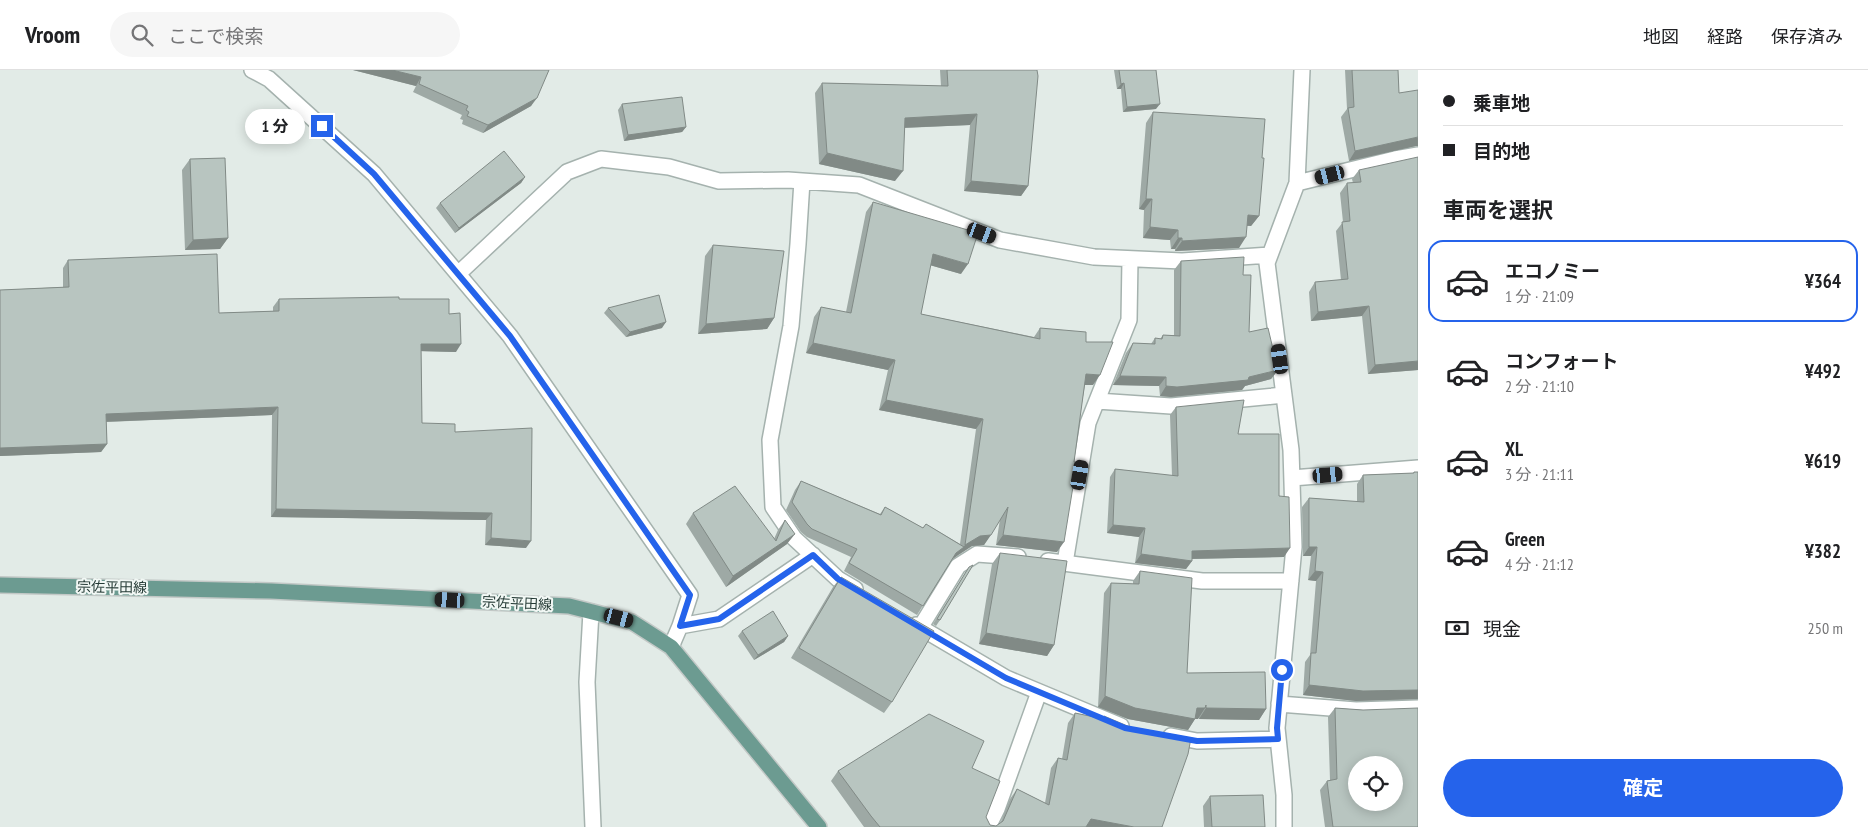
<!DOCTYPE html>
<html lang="ja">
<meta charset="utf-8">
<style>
:root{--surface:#fff;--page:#f6f6f6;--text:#202124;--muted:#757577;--line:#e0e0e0;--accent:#2563eb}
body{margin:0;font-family:"PT Sans Narrow","Noto Sans JP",sans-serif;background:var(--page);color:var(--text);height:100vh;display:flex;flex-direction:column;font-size:19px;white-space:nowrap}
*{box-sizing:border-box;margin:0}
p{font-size:16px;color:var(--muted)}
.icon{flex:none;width:28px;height:28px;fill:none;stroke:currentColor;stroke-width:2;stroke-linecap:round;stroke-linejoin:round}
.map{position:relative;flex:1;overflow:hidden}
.side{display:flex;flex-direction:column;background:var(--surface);width:450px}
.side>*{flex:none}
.hud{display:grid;align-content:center;height:110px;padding:0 25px;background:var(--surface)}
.controls{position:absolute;left:1348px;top:686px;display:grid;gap:10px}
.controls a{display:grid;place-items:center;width:55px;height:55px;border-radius:50%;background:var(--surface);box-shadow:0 2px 12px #0003;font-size:25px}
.end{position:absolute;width:22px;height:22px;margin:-11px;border:6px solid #2563eb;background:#fff;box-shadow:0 0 0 2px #fff}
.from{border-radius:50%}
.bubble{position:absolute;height:35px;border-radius:18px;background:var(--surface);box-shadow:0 2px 12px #0003;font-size:16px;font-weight:700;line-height:35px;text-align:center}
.car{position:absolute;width:15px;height:30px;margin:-15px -8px;border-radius:6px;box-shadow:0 0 4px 1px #0007;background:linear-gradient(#222 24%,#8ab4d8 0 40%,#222 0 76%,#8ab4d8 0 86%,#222 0)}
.hud b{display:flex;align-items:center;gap:18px;height:48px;font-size:19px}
.hud b+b{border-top:1px solid var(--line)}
.hud i{width:12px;height:12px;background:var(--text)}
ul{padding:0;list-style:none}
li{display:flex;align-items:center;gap:15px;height:82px;margin:0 10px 8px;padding:0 15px;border:2px solid transparent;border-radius:15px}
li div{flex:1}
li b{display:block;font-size:19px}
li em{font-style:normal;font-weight:700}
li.selected{border-color:var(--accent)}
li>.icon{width:45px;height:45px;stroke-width:1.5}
h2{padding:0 25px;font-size:22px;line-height:60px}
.pay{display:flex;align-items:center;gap:12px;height:55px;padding:0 25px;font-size:19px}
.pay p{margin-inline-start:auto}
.action{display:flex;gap:10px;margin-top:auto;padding:10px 25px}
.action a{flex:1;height:58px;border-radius:30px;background:var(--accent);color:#fff;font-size:20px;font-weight:700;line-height:58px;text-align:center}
header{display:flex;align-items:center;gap:30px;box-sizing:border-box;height:70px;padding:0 25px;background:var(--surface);border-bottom:1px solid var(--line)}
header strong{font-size:24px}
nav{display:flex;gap:28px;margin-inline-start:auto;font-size:18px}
.search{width:350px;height:45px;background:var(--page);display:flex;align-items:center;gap:12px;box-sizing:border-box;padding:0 18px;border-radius:28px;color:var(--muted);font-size:19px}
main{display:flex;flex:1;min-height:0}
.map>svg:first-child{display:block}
</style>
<header>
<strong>Vroom</strong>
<div class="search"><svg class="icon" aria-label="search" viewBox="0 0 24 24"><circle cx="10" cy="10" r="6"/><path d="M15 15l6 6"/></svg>ここで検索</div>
<nav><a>地図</a><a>経路</a><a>保存済み</a></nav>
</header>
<main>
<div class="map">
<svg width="1418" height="757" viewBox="0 0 1418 757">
<rect width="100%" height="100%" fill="#e2ebe7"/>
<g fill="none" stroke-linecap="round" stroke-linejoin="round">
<defs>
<path id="minor" d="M252,0L269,9L374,104L510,266L690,525L680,556L671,577
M802,111L798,174L791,256L770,370L773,437L794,468L838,509L855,519
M1297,113L1395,89L1418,85
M458,204L567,102L601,89L669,97L719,111L788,110L859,115L1000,170L1094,187L1182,191L1270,185
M1097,331L1171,336L1284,325
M1292,408L1418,398
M1048,491L1202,511H1291
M1065,493L1088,353L1129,250L1130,189
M591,542L587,612L593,757
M916,555L1006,608L1121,656
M680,556L719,549L813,485
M920,558L958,496L977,484L1018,487
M1279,634L1356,640L1418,638
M1171,666L1197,671L1278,669
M988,757L997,739L1039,622
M1284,757V725L1277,658L1294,477L1291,380L1267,193L1297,113L1302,0"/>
<path id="major" d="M0,515L271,521L569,536L632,552L671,577L819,757"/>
</defs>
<use href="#minor" stroke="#a5b2ae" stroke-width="18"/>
<use href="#major" stroke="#c2c8c6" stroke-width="18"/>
<use href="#minor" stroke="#fff" stroke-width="15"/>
<use href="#major" stroke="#6c9b91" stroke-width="15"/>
</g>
<path fill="#9ea9a5" d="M353,0H549L531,36L483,63L462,54L463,50L460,49L462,45L413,22L416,16Z
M940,0H1037L1028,116L1021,126L964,121L970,55L904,58L895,111L819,94L815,23L822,13L941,16Z
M1114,0H1156V39L1123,42L1121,19H1117Z
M1345,0H1398L1399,23L1416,76L1349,91L1341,47L1347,39Z
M622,34L686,57L682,62L624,71L618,40Z
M1153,42L1262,88L1259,146L1251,156H1247L1239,178L1175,181V179H1171L1170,170L1143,168L1144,140L1139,139L1146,53Z
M190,89L228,168L220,179L185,180L182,100Z
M1359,100L1418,300L1368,304L1362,246L1311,251L1309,222L1315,212L1341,210L1336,161L1343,152L1340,123L1347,113H1353L1352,109Z
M525,107L521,113L455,163L436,138L440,133Z
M873,132L961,204L930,195L921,244L1034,267L1040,258L1086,272L1093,315H1085L1057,482L996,475L1000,449L984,475L972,476L951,490L917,545L844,501L851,487L807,467L801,462L786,440L795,420L801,411L880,444L885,437L923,458L926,454L960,474L976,359L879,340L888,300L806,283L814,247L821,237L846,242L866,142Z
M713,175L774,248L767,259L698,264L705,186Z
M68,190L219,243L273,241V237L279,229H399L449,244L456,282L421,281L422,353L455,362L526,478L485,475L486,450L271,447L272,345L106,352L107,374L101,382L0,386V220L63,217V198Z
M1181,191L1243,205L1249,262L1278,300L1271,309L1245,316L1242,320L1171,327L1160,326L1159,316L1113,315L1126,283L1133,273L1151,274L1155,268L1160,269L1163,265H1174V200Z
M608,238L662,258L626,267L604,243Z
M1176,337L1238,364L1279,426L1284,487L1192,489V491L1186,499L1135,493L1139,467L1107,463L1110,407L1115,399L1172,406L1170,345Z
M1414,402H1418V629L1356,631L1303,625L1305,592L1310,585L1316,511L1308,510L1311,486H1303L1302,437L1309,428L1357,432V414L1363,405L1413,403Z
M693,443L774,469L778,460L785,450L787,474L726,517L686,454Z
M1000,483L1054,575L1047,586L979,574L992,494Z
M969,497L940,550L936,556L933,554Z
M1140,501L1187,603L1266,639L1259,650L1199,649V647L1198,649H1195L1188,660L1128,649L1098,637L1104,523L1111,513L1133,514V511Z
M841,507L892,632L884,643L791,588L833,517Z
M742,561L788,566L784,572L754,590L738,566Z
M1335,638L1363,640L1418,757H1325L1320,720L1327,711L1330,710L1328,647Z
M1075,643L1103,649L1104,646L1162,757H864L831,711L838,701L972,698L986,747L990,755L996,756L1000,754L1010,729L1017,719L1045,733L1051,698L1058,688L1062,689L1068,653Z
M1210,726L1265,757H1204L1203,736Z"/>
<path fill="#818a86" d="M353,0H392L421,7L416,16Z
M1124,13L1121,19H1117L1121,14Z
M537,28L531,36L483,63L488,55Z
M1160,34L1156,39L1123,42L1127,37Z
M977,44L970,55L898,58L905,48Z
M686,57L682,62L624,71L628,65Z
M1418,67V76H1416L1349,91L1355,81Z
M827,83L903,101L895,111L819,94Z
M525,107L521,113L455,163L459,158Z
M971,111L1028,116L1021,126L964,121Z
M1146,129H1152L1144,140L1139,139Z
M1248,145L1259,146L1251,156L1241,155Z
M1150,157L1178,160L1170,170L1143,168Z
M1246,167L1239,178L1175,181L1182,171Z
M228,168L220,179L185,180L193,170Z
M1178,168H1182L1175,179H1171Z
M933,184L968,194L961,204L926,194Z
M1369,236L1362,246L1311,251L1318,242Z
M774,248L767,259L698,264L706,254Z
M666,252L662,258L626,267L630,262Z
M813,273L895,290L888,300L806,283Z
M421,274H461L456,282L415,281Z
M1418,291V300L1368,304L1375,295Z
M1278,300L1271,309L1245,316L1242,320L1171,327L1160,326L1166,316L1249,307Z
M1086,304L1100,305L1093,315H1079Z
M1120,306L1166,307L1159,316L1113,315Z
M886,330L983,349L976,359L879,340Z
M278,337L272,345L100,352L106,344Z
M107,374L101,382L0,386V378Z
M276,439L492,443L486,450L271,447Z
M1113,455L1145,458L1139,467L1107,463Z
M795,464L787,474L726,517L733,506Z
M991,465L984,475L972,476L958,485L965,475L980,466Z
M1003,465L1064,472L1057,482L996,475Z
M491,468L531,471L526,478L485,475Z
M964,477L958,485L950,491L956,483Z
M1309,477H1317L1311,486H1303Z
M1290,478L1284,487L1186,489L1192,481Z
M1141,484L1192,491L1186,499L1135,493Z
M1315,501L1323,502L1316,511L1308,510Z
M986,563L1054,575L1047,586L979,574Z
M788,566L784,572L754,590L758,585Z
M1309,615L1418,620V629L1356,631L1303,625Z
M1105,626L1197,638H1205L1198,649H1191H1195L1188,660L1128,649L1098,637Z
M1206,638L1266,639L1259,650L1199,649Z
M1091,749L1134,757H1085Z"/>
<path fill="#b8c5c0" stroke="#818a86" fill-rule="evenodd" d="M392,0H549L537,28L488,55L467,46L469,42L466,40L468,36L419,14L421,7Z
M947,0H1037L1038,6L1028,116L971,111L977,44L905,48L903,101L827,83L822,13L948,16Z
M1119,0H1156L1160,34L1127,37L1124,13L1121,14Z
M1352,0H1398L1399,23L1418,20V67L1355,81L1348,38L1354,37Z
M682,27L686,57L628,65L622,34Z
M1153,42L1265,49L1262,88H1264L1259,146L1248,145L1246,167L1182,171V168H1178V160L1150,157L1152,129H1146Z
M504,81L525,107L459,158L440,133Z
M1418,87V291L1375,295L1369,236L1318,242L1315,212L1348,209L1342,152L1350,151L1347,113L1361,112L1359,100Z
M225,88L228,168L193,170L190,89Z
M873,132L978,163L968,194L933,184L921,244L1040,269V258L1086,262V272H1113L1100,305L1086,304L1074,392H1077L1064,472L1003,465L1008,437L991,465L980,466L965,475L983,349L886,330L895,290L813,273L821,237L851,243Z
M713,175L784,181L774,248L706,254Z
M217,184L219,243L279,241V229L399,227V229H449V244L460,243L461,274H421L422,353L455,354V362L532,358L531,471L491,468L492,443L276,439L278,337L106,344L107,374L0,378V220L69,217L68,190Z
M1244,187L1243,205H1251L1249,262L1268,258L1278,300L1249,307L1248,310L1177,317L1166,316V307L1120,306L1133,273L1155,274V268L1162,269L1163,265L1180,266L1181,191Z
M659,225L666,252L630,262L608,238Z
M1244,330L1238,364H1279V426L1289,427L1290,478L1192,481V491L1141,484L1145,458L1113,455L1115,399L1178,406L1176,337Z
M1414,402H1418V620L1363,621L1309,615L1311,583H1316L1323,502L1315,501L1317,477H1309V428L1364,432L1363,405L1414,403Z
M801,411L881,445L885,437L923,458L926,454L964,477L956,483L923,536L849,493L857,479L812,459L807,454L792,432Z
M735,416L776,471L785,450L795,464L733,506L693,443Z
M1000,483L1067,491L1054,575L986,563Z
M973,495L940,550L937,549L969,497Z
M1140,501L1192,508L1187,603L1265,602L1266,639L1206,638V635L1205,638H1197L1195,649L1135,638L1105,626L1111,513L1139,514Z
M841,507L934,561L892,632L799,578Z
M773,541L788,566L758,585L742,561Z
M1335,638L1363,640L1418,638V757H1333L1327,711L1337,709ZM1356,695H1394V732H1356Z
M1075,643L1104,649V646L1130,657L1191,668L1188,684L1162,757H1134L1091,749L1086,757H880L871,746L838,701L929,644L984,671L972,698L1000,711L986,747L990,755L996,756L1003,751L1017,719L1049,735L1058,688L1067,690Z
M1263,725L1265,757H1212L1210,726Z"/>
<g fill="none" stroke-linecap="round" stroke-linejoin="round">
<path stroke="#2563eb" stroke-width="6" d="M322,56L374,104L510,266L690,525L680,556L719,549L813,485L838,509L1006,608L1125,658L1197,671L1278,669L1277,658L1282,600"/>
</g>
<g text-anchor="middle" stroke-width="4" stroke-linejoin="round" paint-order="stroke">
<g font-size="14" fill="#243a35" stroke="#f2f8f5">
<text transform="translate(112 517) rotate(1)" y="5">宗佐平田線</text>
<text transform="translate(517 533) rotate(3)" y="5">宗佐平田線</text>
</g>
</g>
</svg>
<div class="controls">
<a><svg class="icon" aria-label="locate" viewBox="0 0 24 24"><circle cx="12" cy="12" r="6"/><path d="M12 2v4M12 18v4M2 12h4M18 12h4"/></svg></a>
</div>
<i class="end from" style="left:1282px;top:600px"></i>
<i class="end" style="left:322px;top:56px"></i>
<div class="bubble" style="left:245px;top:39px;width:60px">1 分</div>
<i class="car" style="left:1330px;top:105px;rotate:256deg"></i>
<i class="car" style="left:982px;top:163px;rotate:111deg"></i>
<i class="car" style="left:1280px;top:289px;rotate:352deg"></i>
<i class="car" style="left:1080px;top:405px;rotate:10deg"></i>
<i class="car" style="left:1328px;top:405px;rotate:85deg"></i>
<i class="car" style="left:450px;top:530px;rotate:273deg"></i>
<i class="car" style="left:619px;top:548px;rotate:105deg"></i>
</div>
<section class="side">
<div class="hud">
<b><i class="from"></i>乗車地</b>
<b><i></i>目的地</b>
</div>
<h2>車両を選択</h2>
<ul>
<li class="selected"><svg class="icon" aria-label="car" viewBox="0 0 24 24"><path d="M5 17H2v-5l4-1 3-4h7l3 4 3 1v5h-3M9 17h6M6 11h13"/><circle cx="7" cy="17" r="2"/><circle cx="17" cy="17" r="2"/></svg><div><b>エコノミー</b><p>1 分 · 21:09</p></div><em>¥364</em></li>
<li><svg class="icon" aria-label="car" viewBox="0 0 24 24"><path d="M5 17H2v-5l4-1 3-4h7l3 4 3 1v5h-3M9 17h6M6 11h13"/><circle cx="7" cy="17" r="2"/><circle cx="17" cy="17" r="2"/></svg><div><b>コンフォート</b><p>2 分 · 21:10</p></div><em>¥492</em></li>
<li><svg class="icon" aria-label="car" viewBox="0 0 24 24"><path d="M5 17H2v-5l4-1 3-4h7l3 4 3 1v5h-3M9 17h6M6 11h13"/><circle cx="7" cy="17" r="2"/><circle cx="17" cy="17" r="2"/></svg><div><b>XL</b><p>3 分 · 21:11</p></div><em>¥619</em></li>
<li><svg class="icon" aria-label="car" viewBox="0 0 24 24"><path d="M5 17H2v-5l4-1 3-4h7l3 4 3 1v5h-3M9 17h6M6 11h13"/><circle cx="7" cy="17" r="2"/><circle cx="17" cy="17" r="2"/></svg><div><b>Green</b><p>4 分 · 21:12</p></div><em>¥382</em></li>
</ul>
<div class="pay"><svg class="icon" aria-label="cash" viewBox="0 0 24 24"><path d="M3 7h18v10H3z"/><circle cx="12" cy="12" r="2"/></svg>現金<p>250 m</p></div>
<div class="action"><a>確定</a></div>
</section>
</main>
